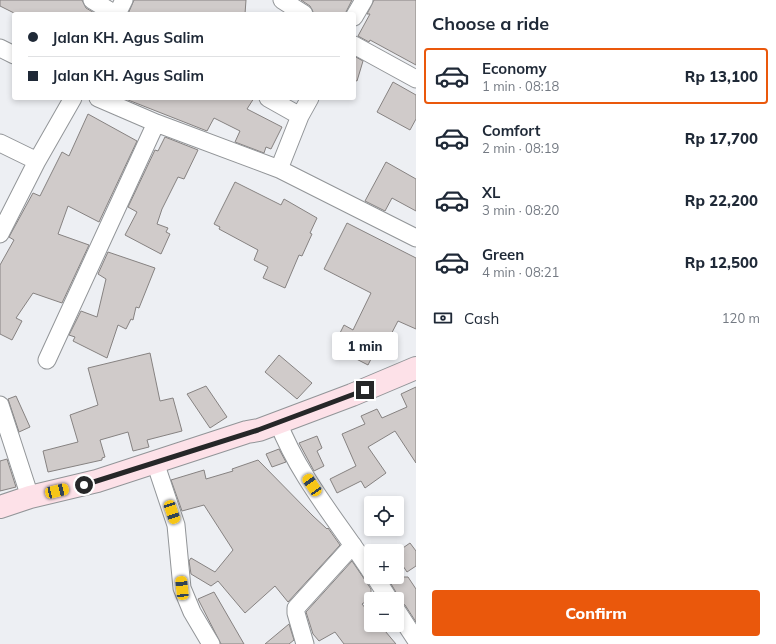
<!DOCTYPE html>
<meta charset="utf-8">
<style>
:root{--surface:#fff;--page:#f2f2f3;--text:#1f2937;--muted:#747a83;--line:#e0e1e3;--accent:#ea580c}
body{margin:0;font-family:Mulish,sans-serif;background:var(--page);color:var(--text);height:100vh;display:flex;flex-direction:column;font-size:15px;white-space:nowrap}
*{box-sizing:border-box;margin:0}
p{font-size:13px;color:var(--muted)}
.icon{flex:none;width:22px;height:22px;fill:none;stroke:currentColor;stroke-width:2;stroke-linecap:round;stroke-linejoin:round}
.map{position:relative;flex:1;overflow:hidden}
.details{display:flex;flex-direction:column;background:var(--surface);width:360px}
.details>*{flex:none}
.hud{position:absolute;left:12px;top:12px;width:344px;height:88px;border-radius:4px;box-shadow:0 2px 6px #0003;display:grid;align-content:center;height:88px;padding:0 16px;background:var(--surface)}
.fabs{position:absolute;left:364px;top:496px;display:grid;gap:8px}
.fabs a{display:grid;place-items:center;width:40px;height:40px;border-radius:4px;background:var(--surface);box-shadow:0 2px 6px #0003;font-size:20px}
.end{position:absolute;width:18px;height:18px;margin:-9px;border:5px solid #262728;background:#fff;box-shadow:0 0 0 2px #fff}
.from{border-radius:50%}
.bubble{position:absolute;height:28px;border-radius:4px;background:var(--surface);box-shadow:0 2px 6px #0003;font-size:13px;font-weight:800;line-height:28px;text-align:center}
.car{position:absolute;width:12px;height:24px;margin:-12px -6px;border-radius:5px;box-shadow:0 0 3px 1px #0007;background:linear-gradient(#f5c518 24%,#345 0 40%,#f5c518 0 76%,#345 0 86%,#f5c518 0)}
.hud b{display:flex;align-items:center;gap:14px;height:38px;font-size:15px}
.hud b+b{border-top:1px solid var(--line)}
.hud i{width:10px;height:10px;background:var(--text)}
ul{padding:0;list-style:none}
li{display:flex;align-items:center;gap:12px;height:56px;margin:0 8px 6px;padding:0 8px;border:2px solid transparent;border-radius:4px}
li div{flex:1}
li b{display:block;font-size:15px}
li em{font-style:normal;font-weight:800}
li.current{border-color:var(--accent)}
li>.icon{width:36px;height:36px;stroke-width:1.5}
h2{padding:0 16px;font-size:18px;line-height:48px}
.pay{display:flex;align-items:center;gap:10px;height:44px;padding:0 16px;font-size:15px}
.pay p{margin-inline-start:auto}
.button{display:flex;gap:8px;margin-top:auto;padding:8px 16px}
.button a{flex:1;height:46px;border-radius:4px;background:var(--accent);color:#fff;font-size:16px;font-weight:800;line-height:46px;text-align:center}
main{display:flex;flex:1;min-height:0}
.map>svg:first-child{display:block}
</style>
<main>
<div class="map">
<svg width="416" height="644" viewBox="0 0 416 644">
<rect width="100%" height="100%" fill="#edeff3"/>
<path fill="#d0cbca" stroke="#868281" d="M0,0H82L86,8L96,14H16L0,6Z
M134,0H246L245,14H128Z
M301,0H352L345,14H314L310,6Z
M374,0H416V65L370,40L369,42L358,36L370,14H367Z
M354,56L363,61L357,81L354,80Z
M393,82L416,95V119L410,130L377,112Z
M123,98H254L247,109L282,127L271,149L266,147L264,153L235,142L240,131L214,118L207,131Z
M88,114L137,141L99,222L68,206L58,234L89,245L62,303L33,293L16,318L22,321L12,340L0,334V265L14,240L9,237L33,193L40,196L62,152L69,156Z
M165,137L198,150L184,179L178,177L162,209L157,224L168,228L166,232L170,234L161,254L125,235L137,212L128,207L155,150L158,151Z
M386,162L416,179V211L392,198L385,211L365,201Z
M235,182L281,205L284,199L317,218L310,233L312,234L302,256L299,255L285,288L263,278L268,267L254,260L258,250L219,229L220,227L214,224Z
M347,223L416,258V329L398,321L386,344L380,341L368,365L333,347L344,325L353,330L371,293L324,269Z
M108,252L155,268L139,308L136,307L133,320L131,319L126,329L118,325L107,358L73,341L75,337L69,335L81,311L97,317L106,279L98,274Z
M150,353L160,401L173,398L182,431L147,440L149,447L133,451L128,432L100,440L105,457L102,458V460L48,472L43,451L78,442L70,415L98,405L88,368Z
M279,355L312,383L297,399L265,372Z
M206,386L227,417L210,428L187,394Z
M416,387V463L395,431L368,447L386,473L365,488L361,481L337,493L330,479L356,466L342,434L365,424L361,416L377,409L382,418L407,407L401,394Z
M16,396L30,427L19,432L8,399Z
M317,436L322,448L317,451L324,466L314,471L299,443Z
M279,449L286,462L272,467L266,454Z
M7,459L16,487L0,491V461Z
M258,460L313,516L327,529L328,528L340,545L288,602L275,586L245,613L218,581L211,586L191,574L189,561L191,558L215,572L233,550L204,505L182,511L171,480L204,470L206,479L233,471L232,469Z
M410,543L416,551V566L407,572L397,557V552Z
M352,561L371,589V598L362,604L371,615V625H380L396,644H344L335,632L319,641L313,634L306,612Z
M387,577H408L416,589V622L405,605L398,601L397,594Z
M214,592L244,644H221L198,599Z
M289,624L294,640L289,644H265Z"/>
<g fill="none" stroke-linecap="round" stroke-linejoin="round">
<defs>
<path id="street" d="M92,0L115,14
M282,0L304,14
M117,14L124,0
M354,17L364,0
M354,45L416,79
M0,48L14,55
M98,98L156,123L279,169L416,238
M268,98L300,116
M0,143L37,161
M279,169L300,116L310,98
M0,234L37,161L73,98
M47,360L156,123
M0,405L30,497
M278,422C299,477 339,523 371,572
M155,462L176,525L182,588L192,612L211,644
M375,577L389,599
M397,611L416,640
M305,644L296,613V608L353,545"/>
<path id="secondary" d="M0,507L30,497L97,481L247,432L259,430L352,395L416,368"/>
</defs>
<use href="#street" stroke="#929598" stroke-width="19"/>
<use href="#secondary" stroke="#929598" stroke-width="24"/>
<use href="#street" stroke="#fff" stroke-width="17"/>
<use href="#secondary" stroke="#fde1e8" stroke-width="22"/>
</g>
<g fill="none" stroke-linecap="round" stroke-linejoin="round">
<path stroke="#262728" stroke-width="5" d="M84,485L258,430L365,390"/>
</g>
</svg>
<div class="fabs">
<a><svg class="icon" aria-label="locate" viewBox="0 0 24 24"><circle cx="12" cy="12" r="6"/><path d="M12 2v4M12 18v4M2 12h4M18 12h4"/></svg></a>
<a>+</a>
<a>−</a>
</div>
<i class="end from" style="left:84px;top:485px"></i>
<i class="end" style="left:365px;top:390px"></i>
<div class="bubble" style="left:332px;top:332px;width:66px">1 min</div>
<i class="car" style="left:312px;top:485px;rotate:326deg"></i>
<i class="car" style="left:57px;top:491px;rotate:77deg"></i>
<i class="car" style="left:172px;top:512px;rotate:161deg"></i>
<i class="car" style="left:182px;top:588px;rotate:354deg"></i>
<div class="hud">
<b><i class="from"></i>Jalan KH. Agus Salim</b>
<b><i></i>Jalan KH. Agus Salim</b>
</div>
</div>
<section class="details">
<h2>Choose a ride</h2>
<ul>
<li class="current"><svg class="icon" aria-label="car" viewBox="0 0 24 24"><path d="M5 17H2v-5l4-1 3-4h7l3 4 3 1v5h-3M9 17h6M6 11h13"/><circle cx="7" cy="17" r="2"/><circle cx="17" cy="17" r="2"/></svg><div><b>Economy</b><p>1 min · 08:18</p></div><em>Rp 13,100</em></li>
<li><svg class="icon" aria-label="car" viewBox="0 0 24 24"><path d="M5 17H2v-5l4-1 3-4h7l3 4 3 1v5h-3M9 17h6M6 11h13"/><circle cx="7" cy="17" r="2"/><circle cx="17" cy="17" r="2"/></svg><div><b>Comfort</b><p>2 min · 08:19</p></div><em>Rp 17,700</em></li>
<li><svg class="icon" aria-label="car" viewBox="0 0 24 24"><path d="M5 17H2v-5l4-1 3-4h7l3 4 3 1v5h-3M9 17h6M6 11h13"/><circle cx="7" cy="17" r="2"/><circle cx="17" cy="17" r="2"/></svg><div><b>XL</b><p>3 min · 08:20</p></div><em>Rp 22,200</em></li>
<li><svg class="icon" aria-label="car" viewBox="0 0 24 24"><path d="M5 17H2v-5l4-1 3-4h7l3 4 3 1v5h-3M9 17h6M6 11h13"/><circle cx="7" cy="17" r="2"/><circle cx="17" cy="17" r="2"/></svg><div><b>Green</b><p>4 min · 08:21</p></div><em>Rp 12,500</em></li>
</ul>
<div class="pay"><svg class="icon" aria-label="cash" viewBox="0 0 24 24"><path d="M3 7h18v10H3z"/><circle cx="12" cy="12" r="2"/></svg>Cash<p>120 m</p></div>
<div class="button"><a>Confirm</a></div>
</section>
</main>
